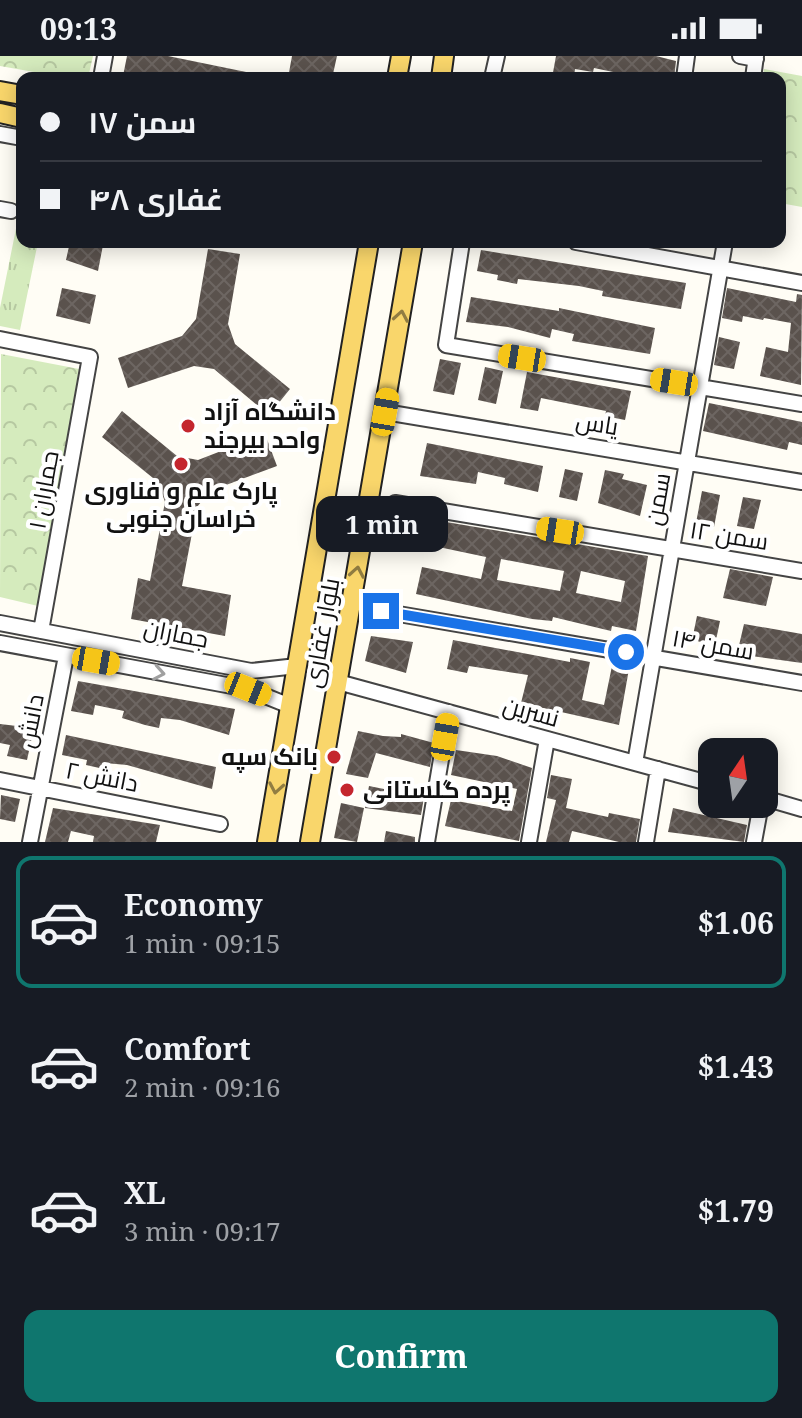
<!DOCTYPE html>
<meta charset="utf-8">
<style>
:root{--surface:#171b24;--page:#242831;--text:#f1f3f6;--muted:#9ea1a6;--line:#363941;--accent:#0f766e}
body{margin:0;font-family:"Noto Serif",Cairo,serif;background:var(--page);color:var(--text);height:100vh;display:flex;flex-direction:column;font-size:30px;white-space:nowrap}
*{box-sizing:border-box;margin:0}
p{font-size:26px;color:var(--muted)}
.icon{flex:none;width:44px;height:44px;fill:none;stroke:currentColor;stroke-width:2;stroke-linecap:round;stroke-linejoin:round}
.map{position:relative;height:786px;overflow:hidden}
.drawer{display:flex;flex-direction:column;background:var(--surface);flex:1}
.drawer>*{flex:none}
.hud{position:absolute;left:16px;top:16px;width:770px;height:176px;border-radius:16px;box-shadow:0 4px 20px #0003;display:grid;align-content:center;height:176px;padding:0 24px;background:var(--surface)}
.needle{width:52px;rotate:13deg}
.buttons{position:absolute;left:698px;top:682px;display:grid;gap:16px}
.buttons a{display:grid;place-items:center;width:80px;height:80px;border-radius:16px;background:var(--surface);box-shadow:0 4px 20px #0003;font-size:40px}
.end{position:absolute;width:36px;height:36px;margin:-18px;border:10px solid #1a73e8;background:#fff;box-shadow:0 0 0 4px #fff}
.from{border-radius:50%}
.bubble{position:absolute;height:56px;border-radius:16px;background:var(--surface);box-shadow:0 4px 20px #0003;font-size:26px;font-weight:700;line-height:56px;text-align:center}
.car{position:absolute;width:24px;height:48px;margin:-24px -12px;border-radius:10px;box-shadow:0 0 6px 2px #0007;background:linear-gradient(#f5c518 24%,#345 0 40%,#f5c518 0 76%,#345 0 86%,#f5c518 0)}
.hud b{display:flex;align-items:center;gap:28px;height:76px;font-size:30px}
.hud b+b{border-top:2px solid var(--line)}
.hud i{width:20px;height:20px;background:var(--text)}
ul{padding:14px 0 0;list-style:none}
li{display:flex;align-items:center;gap:24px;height:132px;margin:0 16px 12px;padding:0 8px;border:4px solid transparent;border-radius:16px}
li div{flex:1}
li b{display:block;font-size:30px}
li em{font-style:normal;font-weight:700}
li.on{border-color:var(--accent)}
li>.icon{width:72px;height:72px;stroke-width:1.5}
.cta{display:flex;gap:16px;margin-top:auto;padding:16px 24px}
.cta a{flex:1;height:92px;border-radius:16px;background:var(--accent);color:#fff;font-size:32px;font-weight:700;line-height:92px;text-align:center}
.status{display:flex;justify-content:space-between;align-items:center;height:56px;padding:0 40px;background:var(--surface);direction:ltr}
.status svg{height:22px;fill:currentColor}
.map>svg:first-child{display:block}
</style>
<div class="status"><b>09:13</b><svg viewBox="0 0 49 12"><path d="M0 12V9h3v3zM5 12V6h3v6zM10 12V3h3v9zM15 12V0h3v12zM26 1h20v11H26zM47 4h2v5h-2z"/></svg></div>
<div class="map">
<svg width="802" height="786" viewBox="0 0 802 786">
<defs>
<pattern id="grass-tufts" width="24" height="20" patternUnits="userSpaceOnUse" patternTransform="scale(2)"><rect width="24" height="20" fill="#d5ebbd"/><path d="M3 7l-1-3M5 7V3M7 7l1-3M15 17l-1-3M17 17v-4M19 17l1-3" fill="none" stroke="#b6c8a1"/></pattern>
<pattern id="park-crowns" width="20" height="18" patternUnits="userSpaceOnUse" patternTransform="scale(2)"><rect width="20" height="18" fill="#d5ebbd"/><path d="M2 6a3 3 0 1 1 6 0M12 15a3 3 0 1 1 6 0" fill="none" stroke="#b6c8a1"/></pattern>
<pattern id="building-cross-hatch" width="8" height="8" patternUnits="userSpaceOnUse" patternTransform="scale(2)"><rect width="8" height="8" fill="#5a524d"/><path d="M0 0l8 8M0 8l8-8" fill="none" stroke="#6d6662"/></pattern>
</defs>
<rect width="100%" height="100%" fill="#fffdf5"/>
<path fill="url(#grass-tufts)" d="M22,143V186H38L20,274L0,270V252Z"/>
<path fill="url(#park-crowns)" d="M0,0H93L88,22H68L0,10Z
M764,13L802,20V151L780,147V22H763Z
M1,298L79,313L38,550L0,541Z"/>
<path fill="url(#building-cross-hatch)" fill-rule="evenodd" d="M127,0H168L251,17V22H130L123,20Z
M292,0H337L333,18L323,16L322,22H288Z
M556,0H656L676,5L674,22H642L594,12L593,16L575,13L574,22H552Z
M70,186L103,189L98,215L66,204Z
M208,193L240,198L228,268L235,288L290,333L269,359L214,313L194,310L128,332L118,302L182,280L196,263Z
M481,194L686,227L681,253L602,240L603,235L579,230L518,223L517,228L497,224L498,219L477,215Z
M62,232L96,239L90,268L56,260Z
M727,232L796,246L797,238L802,239L801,329L760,320L766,291L788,296L791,267L764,262L763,264L743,260L742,266L722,262Z
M471,241L559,255V252L655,272L650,298L572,285L574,278L552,273L550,282L508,271L466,266Z
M719,281L740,286L734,313L714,309Z
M440,303L461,307L454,339L433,335Z
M485,311L503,315L496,348L478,344Z
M527,316L631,335L625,364L605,360L606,355L541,342L538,355L520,352Z
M709,347L802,366V389L789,386L787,394L703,375Z
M122,355L177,400L198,404L265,378L277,410L210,435L197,451L182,530L231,539L225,580L131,563L138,522L150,525L165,446L158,426L102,381Z
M427,387L543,410L538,436L504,428L505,422L478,416L476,428L420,420Z
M565,413L583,417L577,445L559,441Z
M605,414L624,418L622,423L647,429L640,460L598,447Z
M702,435L720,439L714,471L696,467Z
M743,441L761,444L754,473L737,470Z
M434,464L648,500L636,575L612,570L611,575L553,561L552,565L532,563L416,538L422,511L481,523L486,501L429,489ZM501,503L564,515L560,535L497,524ZM581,515L625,525L621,546L576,537Z
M730,513L773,521L766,550L723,542Z
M697,560L720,565L715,589L692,584Z
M744,568L802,578V607L737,598Z
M371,580L413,586L406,617L365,605Z
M453,584L570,606V602L590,606L582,644L604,649L612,610L629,613L619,669L521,647L528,619L469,610L467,617L447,613Z
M78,625L235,653L229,679L180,664L161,662L159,672L145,669L122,662L124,655L95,649L93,659L71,655Z
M0,668L34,672L27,704L7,700L10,689L0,687Z
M358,675L383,680L401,681V678L434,687L430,711L376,697L368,722L346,718Z
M66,679L216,711L212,733L127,709L105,707L104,713L86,709L87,704L62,699Z
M456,694L497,700L532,712L519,785L445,770L451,744L512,755L517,733L451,719Z
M551,719L572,723L566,752L608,761L609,757L640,763L636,786H619L572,775L569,786H546L556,744L547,742Z
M369,730L424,741L421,759L365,752Z
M1,739L20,743L15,766L0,763Z
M341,747L364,752L357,786L334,782Z
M53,752L160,769L156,786H93L94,780L71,775L68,786H45Z
M673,752L747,769L744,786L668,776Z
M386,775L415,781V786H384Z"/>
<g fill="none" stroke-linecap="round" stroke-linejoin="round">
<defs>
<path id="minor" d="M740,0L756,3
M101,22L105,0
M492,22L497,0
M684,22L687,0
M753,22L756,0
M0,78L22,82
M0,153L11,155
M462,186L446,289L802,348
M576,186L802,227
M0,283L90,301L41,575
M385,356L802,426
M395,447L802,515
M381,555L802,627
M0,567L251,615L297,610
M0,587L248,633L290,650
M338,626L712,728
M635,707L725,186
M0,724L220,768
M764,742L802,753
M30,786L66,600
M427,786L449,656
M529,786L547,683
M646,786L658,713
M754,786L761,748"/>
<path id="major" d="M397,22L401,0
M441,22L444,0
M0,35L22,39
M0,57L22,62
M322,463L365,471
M267,786L369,186
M310,786L413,186"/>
</defs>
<use href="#minor" stroke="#444" stroke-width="18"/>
<use href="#major" stroke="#222" stroke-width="22"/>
<use href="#minor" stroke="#fff" stroke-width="14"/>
<use href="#major" stroke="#f9d66b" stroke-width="18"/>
</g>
<defs><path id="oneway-chevron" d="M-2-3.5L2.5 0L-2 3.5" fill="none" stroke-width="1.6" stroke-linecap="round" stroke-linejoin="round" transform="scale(2)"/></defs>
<g stroke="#917d42">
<use href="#oneway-chevron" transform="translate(401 260) rotate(-80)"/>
<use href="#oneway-chevron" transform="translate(357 516) rotate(-80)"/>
<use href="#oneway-chevron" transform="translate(276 732) rotate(100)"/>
</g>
<use stroke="#a0a0a0" href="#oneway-chevron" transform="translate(159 617) rotate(10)"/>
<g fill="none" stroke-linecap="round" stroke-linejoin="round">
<path stroke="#1a73e8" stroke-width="10" d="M381,555L626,596"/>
</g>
<g fill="#c4262e" stroke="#fff" stroke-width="3">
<circle cx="188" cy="370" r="8"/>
<circle cx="181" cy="408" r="8"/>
<circle cx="334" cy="701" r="8"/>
<circle cx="347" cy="734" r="8"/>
</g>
<g text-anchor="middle" stroke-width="8" stroke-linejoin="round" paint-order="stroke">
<g font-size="24" font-weight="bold" fill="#111" stroke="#fff" text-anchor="start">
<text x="204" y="364">دانشگاه آزاد<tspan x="204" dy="28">واحد بیرجند</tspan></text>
<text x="181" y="443" text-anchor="middle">پارک علم و فناوری<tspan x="181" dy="28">خراسان جنوبی</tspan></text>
<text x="318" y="709" text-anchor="end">بانک سپه</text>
<text x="363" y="742">پرده گلستانی</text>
</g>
<g font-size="24" fill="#111" stroke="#fff">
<text transform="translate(597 368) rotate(9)" y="8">یاس</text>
<text transform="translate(44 434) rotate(-80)" y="8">جماران ۱</text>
<text transform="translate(658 443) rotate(-80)" y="8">سمن</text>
<text transform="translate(729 480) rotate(9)" y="8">سمن ۱۲</text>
<text transform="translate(322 577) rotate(-80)" y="8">بلوار غفاری</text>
<text transform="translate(176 578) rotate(11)" y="8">جماران</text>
<text transform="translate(713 589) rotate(10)" y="8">سمن ۱۴</text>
<text transform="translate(531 656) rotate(15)" y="8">نسرین</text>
<text transform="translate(31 665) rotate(-79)" y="8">دانش</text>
<text transform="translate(102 721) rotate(11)" y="8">دانش ۲</text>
</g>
</g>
</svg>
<div class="buttons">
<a><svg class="needle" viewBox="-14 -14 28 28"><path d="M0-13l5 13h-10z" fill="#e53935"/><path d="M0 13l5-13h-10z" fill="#9ea1a6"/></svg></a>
</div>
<i class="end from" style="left:626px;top:596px"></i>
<i class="end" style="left:381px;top:555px"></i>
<div class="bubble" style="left:316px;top:440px;width:132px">1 min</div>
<i class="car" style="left:522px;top:302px;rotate:279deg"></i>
<i class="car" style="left:674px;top:326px;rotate:279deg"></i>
<i class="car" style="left:385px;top:356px;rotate:10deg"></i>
<i class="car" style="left:560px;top:475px;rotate:279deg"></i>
<i class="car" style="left:96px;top:605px;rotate:100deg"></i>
<i class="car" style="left:248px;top:633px;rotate:112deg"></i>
<i class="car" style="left:445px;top:681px;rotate:10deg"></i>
<div class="hud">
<b><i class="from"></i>سمن ۱۷</b>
<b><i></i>غفاری ۴۸</b>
</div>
</div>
<section class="drawer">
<ul>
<li class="on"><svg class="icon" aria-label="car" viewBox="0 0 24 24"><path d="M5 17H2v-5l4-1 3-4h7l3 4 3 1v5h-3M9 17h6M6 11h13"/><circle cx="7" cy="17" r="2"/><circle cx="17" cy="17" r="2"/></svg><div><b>Economy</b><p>1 min · 09:15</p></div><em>$1.06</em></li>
<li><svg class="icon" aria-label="car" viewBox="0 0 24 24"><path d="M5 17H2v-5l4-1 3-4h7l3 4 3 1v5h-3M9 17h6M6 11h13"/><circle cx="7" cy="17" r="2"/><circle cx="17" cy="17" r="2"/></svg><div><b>Comfort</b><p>2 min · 09:16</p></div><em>$1.43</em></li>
<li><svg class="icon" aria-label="car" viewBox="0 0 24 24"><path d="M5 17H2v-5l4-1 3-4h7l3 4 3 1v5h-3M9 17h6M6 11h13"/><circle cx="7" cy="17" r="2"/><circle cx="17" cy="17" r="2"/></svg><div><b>XL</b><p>3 min · 09:17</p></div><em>$1.79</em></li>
</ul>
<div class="cta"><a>Confirm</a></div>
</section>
